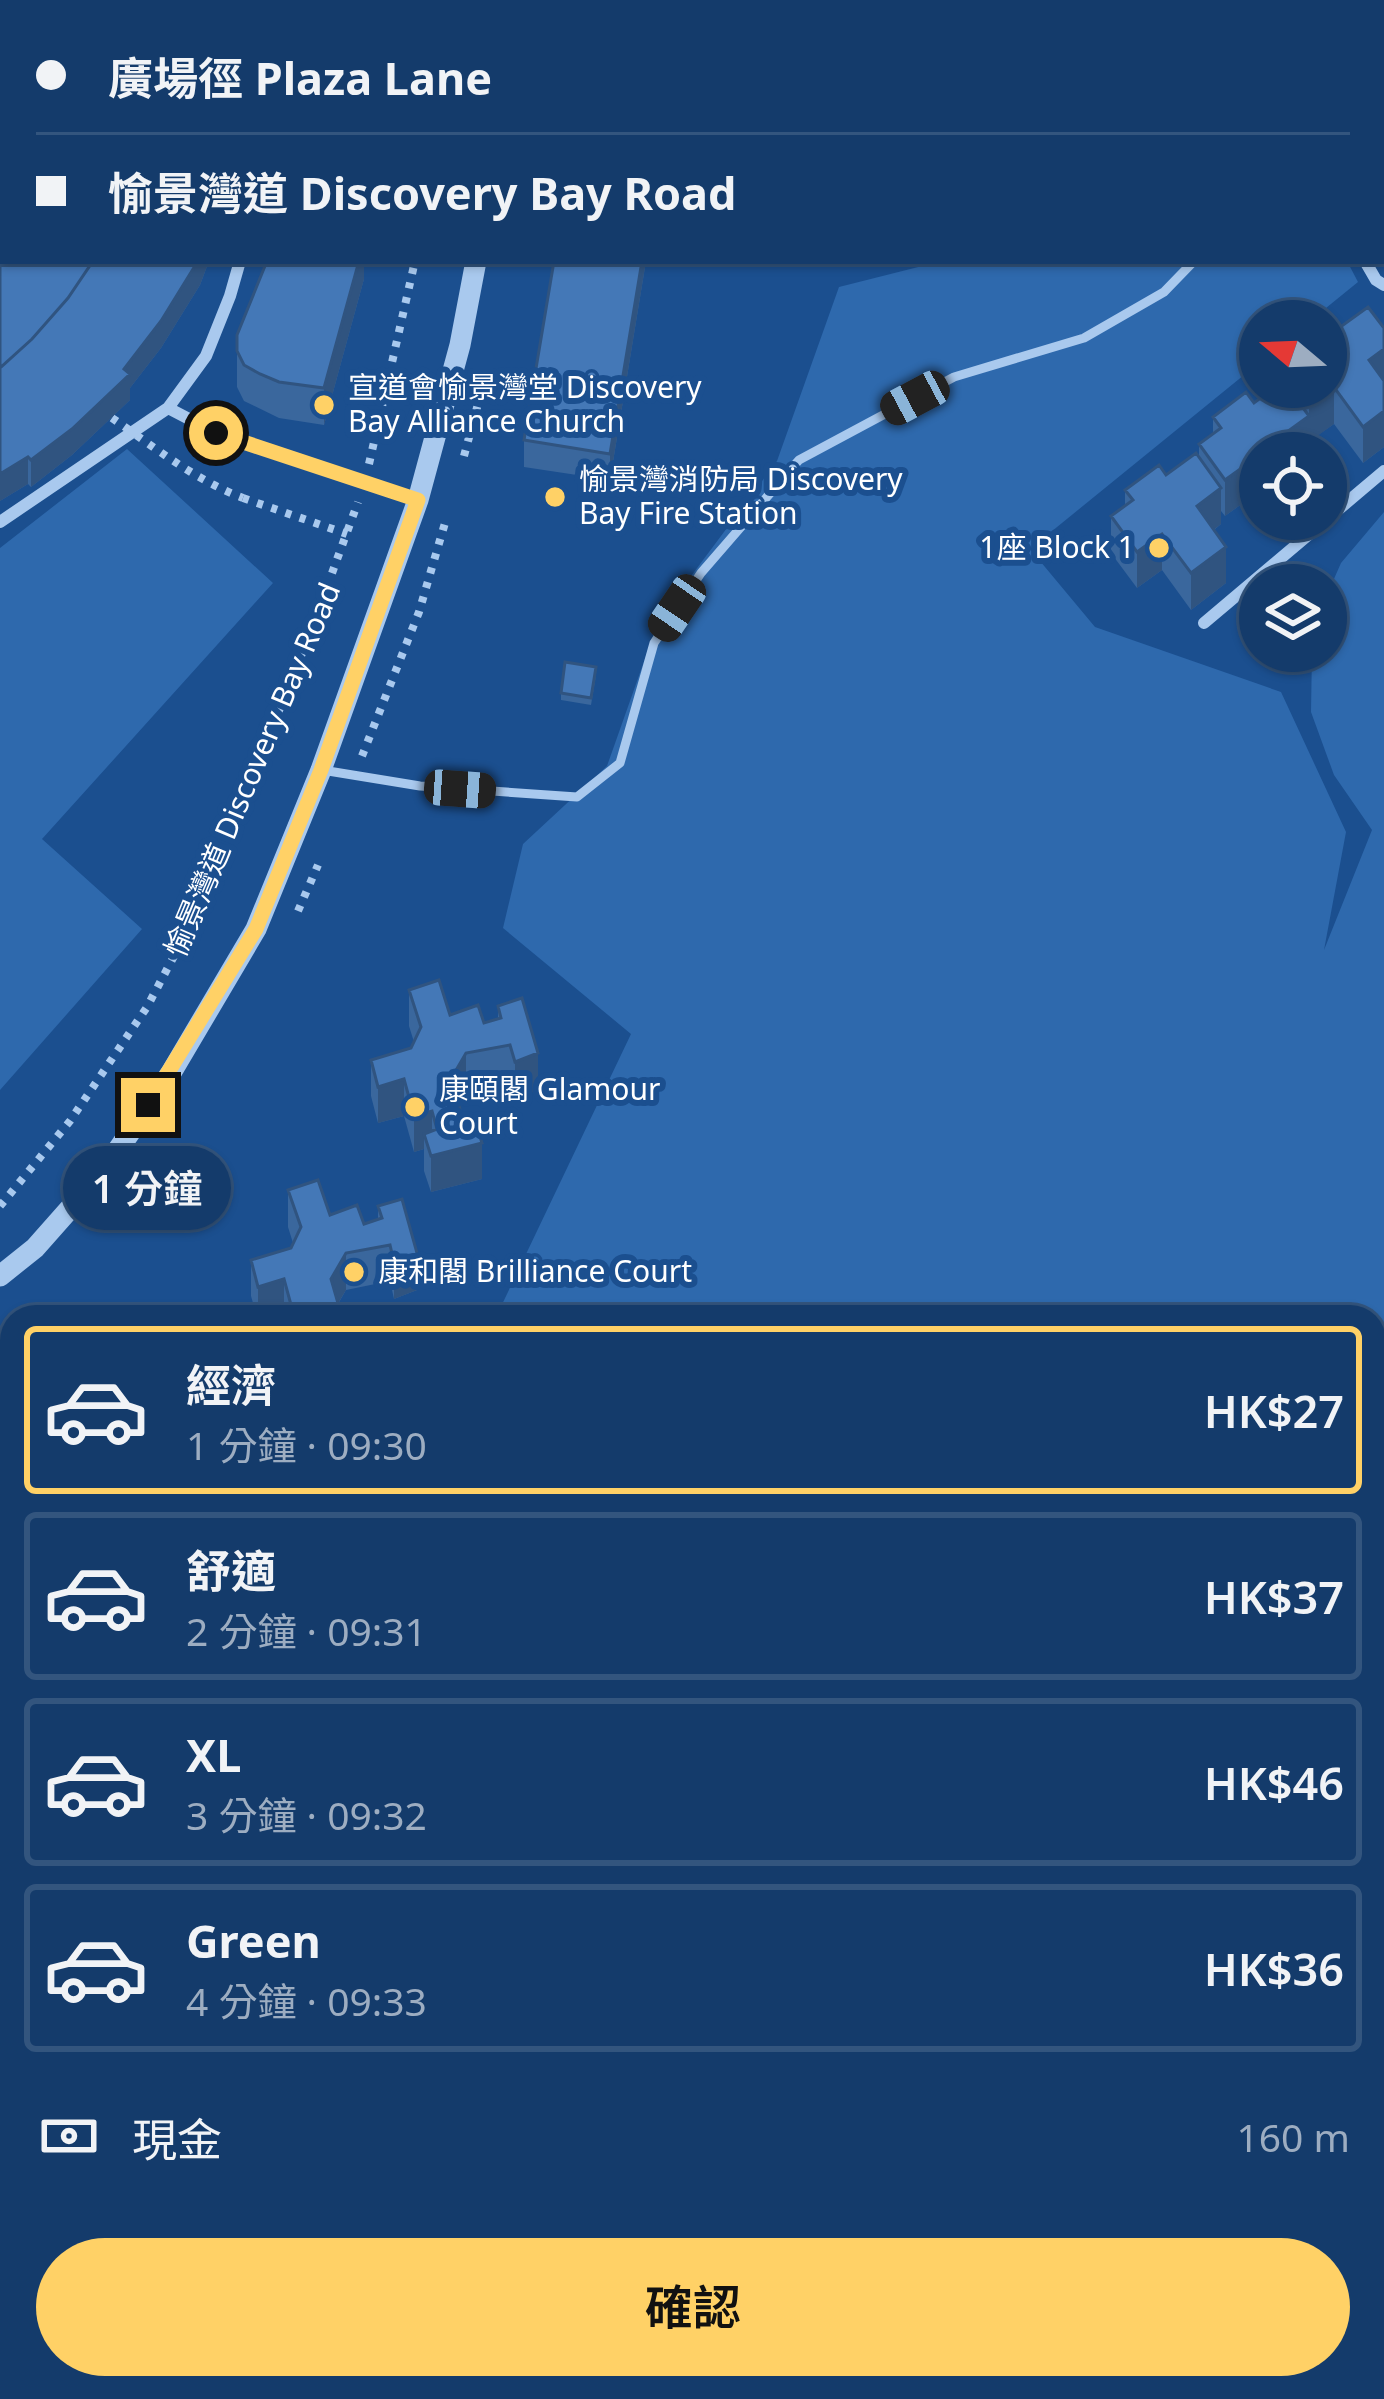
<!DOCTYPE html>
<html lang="zh-TW">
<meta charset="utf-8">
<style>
:root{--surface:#143b6b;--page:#1d4271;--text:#f1f3f6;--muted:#9dadc1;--line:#33557e;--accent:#ffd166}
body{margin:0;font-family:"Noto Sans","Noto Sans TC",sans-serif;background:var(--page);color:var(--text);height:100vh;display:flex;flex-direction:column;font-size:45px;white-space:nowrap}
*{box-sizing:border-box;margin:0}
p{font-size:39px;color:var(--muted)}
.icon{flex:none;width:66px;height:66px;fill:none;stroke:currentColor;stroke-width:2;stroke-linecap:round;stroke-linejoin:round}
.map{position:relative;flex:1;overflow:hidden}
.side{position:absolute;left:0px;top:1305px;width:1386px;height:1095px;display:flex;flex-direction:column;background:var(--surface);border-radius:36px 36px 0 0;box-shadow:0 3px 9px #0004,0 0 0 3px var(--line)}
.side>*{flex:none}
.top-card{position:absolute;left:0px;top:0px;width:1386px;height:264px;box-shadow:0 3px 9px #0004,0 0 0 3px var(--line);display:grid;align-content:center;height:264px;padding:0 36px;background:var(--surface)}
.needle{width:78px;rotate:289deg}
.buttons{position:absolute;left:1239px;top:300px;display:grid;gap:24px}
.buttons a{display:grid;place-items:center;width:108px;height:108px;border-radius:50%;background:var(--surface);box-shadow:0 3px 9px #0004,0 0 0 3px var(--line);font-size:60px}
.end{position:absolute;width:54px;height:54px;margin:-27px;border:15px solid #ffd166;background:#111;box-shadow:0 0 0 6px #111}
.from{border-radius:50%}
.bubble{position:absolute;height:84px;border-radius:42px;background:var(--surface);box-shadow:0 3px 9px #0004,0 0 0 3px var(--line);font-size:39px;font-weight:600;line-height:84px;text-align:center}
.car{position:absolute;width:36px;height:72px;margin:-36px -18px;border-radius:15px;box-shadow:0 0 9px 3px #0007;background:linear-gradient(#222 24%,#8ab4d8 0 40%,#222 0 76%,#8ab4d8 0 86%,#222 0)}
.top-card b{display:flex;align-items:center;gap:42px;height:114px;font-size:45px}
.top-card b+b{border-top:3px solid var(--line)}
.top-card i{width:30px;height:30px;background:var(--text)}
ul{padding:21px 0 0;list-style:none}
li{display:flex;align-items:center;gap:36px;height:168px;margin:0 24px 18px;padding:0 12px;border:6px solid var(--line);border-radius:12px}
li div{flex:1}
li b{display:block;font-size:45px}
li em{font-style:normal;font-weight:600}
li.active{border-color:var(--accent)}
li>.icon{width:108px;height:108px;stroke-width:1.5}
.pay{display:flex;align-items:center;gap:30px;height:132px;padding:0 36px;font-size:45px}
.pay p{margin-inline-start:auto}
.cta{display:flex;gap:24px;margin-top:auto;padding:24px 36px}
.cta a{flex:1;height:138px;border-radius:72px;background:var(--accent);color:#111;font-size:48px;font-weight:600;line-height:138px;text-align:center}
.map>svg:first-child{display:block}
</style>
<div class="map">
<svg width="1384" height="2399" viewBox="0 0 1384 2399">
<rect width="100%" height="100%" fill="#1b4f8f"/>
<path fill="#2e69ad" d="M942,261H1347L1358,282L1310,321H1260V362L1030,549L1095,627L1281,692L1346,832L1324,950L1372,830L1334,775L1311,712L1312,651H1326V597L1341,563L1384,512V2204L1374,2229V1317H496L631,1034L503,928L523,844L607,766L659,619L777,461L839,287Z
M127,449L273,583L42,839L142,929L0,1090V548Z
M1374,2324L1384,2341V2399H328L320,2388H1374Z"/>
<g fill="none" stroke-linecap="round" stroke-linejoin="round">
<path stroke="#9cc4f0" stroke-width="12" d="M320,2388L328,2399"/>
<path stroke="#a9c9ee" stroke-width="8" stroke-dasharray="6 9" stroke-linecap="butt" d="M1291,0V3
M432,3V0
M464,456L482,389
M369,464L415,261
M243,498L347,534
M362,756L419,612L447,516
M298,911L318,865
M0,1206L70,1121L147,1007L200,907L309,636L358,502
M1366,2399L1384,2389"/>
<path stroke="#a9c9ee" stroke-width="9" d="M322,770L420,786L577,797L620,763L654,643L701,573L799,460L954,377L1084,338L1164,292L1194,261"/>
<path stroke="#a9c9ee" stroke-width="12" d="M1362,0L1364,3
M1383,63L1384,71
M1383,213H1384
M1365,261L1376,280L1384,285
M168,408L216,433L418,500
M0,522L168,408L206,356L230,296L240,261
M1204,623L1384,471
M0,1640L12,1751
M12,1760L1,1954L12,2025
M0,2141L12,2135
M182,2388L189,2399"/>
<path stroke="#a9c9ee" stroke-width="21" d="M495,3V0
M0,1276L35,1248L104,1170L171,1073L256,929L321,770L418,500L460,345L476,261"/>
<path stroke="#a9c9ee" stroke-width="8" stroke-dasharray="6 9" stroke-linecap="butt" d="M112,418C154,447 195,480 243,498"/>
</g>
<path fill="#3a679d" d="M0,0H229L230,3H3V261H209L200,285L161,348L130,388V400L72,455L31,487L28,484L0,501Z
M364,261V279L324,425L279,418L244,401L237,387V335Z
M646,261L610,480L524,467V440Z
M1339,328H1384V447L1363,463L1334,424L1309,441V452L1260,453V512L1250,498L1225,516L1221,511V524L1214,530L1226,583L1191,610L1162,570L1137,588L1111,553V516L1125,506V490L1166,475L1199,457V444L1213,433V417L1254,403L1275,387H1326Z
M1265,519H1303L1279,537Z
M596,675L591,705L561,700V693Z
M409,990L450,1015L484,1023L498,1019V1006L538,1090L515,1099L510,1081L466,1090L458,1103L482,1179L431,1192L424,1171V1149L414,1152L404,1116L378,1123L371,1096V1060L411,1048L414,1042L409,1026Z
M288,1190L330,1215L364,1224L378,1219V1206L417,1290L394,1299L390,1281L346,1290L338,1304L342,1317H257L251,1296V1260L291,1248L293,1243L288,1227Z
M0,2293L4,2334L57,2388V2399H0Z"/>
<path fill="#305480" d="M198,261H209L200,285L161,348L130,388V400L72,455L31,487V460L124,369Z
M359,261H364V279L324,425V388Z
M642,261H646L610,480V454Z
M1384,349V385L1369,360Z
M1334,387V424L1309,442V405Z
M1384,411V447L1363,463V427Z
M1309,416V452L1284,453V434Z
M28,457V484L0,501V474Z
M1250,462V498L1225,516V480Z
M1221,488V524L1197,543V506Z
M1279,519H1303L1279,537Z
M1162,534V570L1137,588V552Z
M1226,547V583L1191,610V573Z
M466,1053V1090L451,1115V1079Z
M538,1053V1090L515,1099V1062Z
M404,1079V1116L378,1123V1087Z
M432,1111V1147L424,1134V1149L414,1152V1116Z
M482,1143V1179L431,1192V1156Z
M346,1253V1290L331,1315V1279Z
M417,1253V1290L394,1299V1262Z
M284,1279V1316L258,1317V1287Z
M47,2388H57V2399H39Z"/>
<path fill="#4478b7" stroke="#305480" stroke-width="3" d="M0,0H145L146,3H3V261H93L68,298L32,339L0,368Z
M147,0H229L230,3H147Z
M291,0H377V3H291Z
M814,0H822L838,2L814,3Z
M93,261H198L161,321L124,369L130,374L72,429L31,460L28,457L0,474V368L32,339L68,298Z
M267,261H359L324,388L279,382L260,374L244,365L237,351V335Z
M554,261H642L610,454L524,440Z
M1368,307L1384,328V349L1369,360L1384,381V411L1363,427L1334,387L1309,405L1296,387H1326V322L1331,318L1339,328Z
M1275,387H1288L1309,416L1284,434L1298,453H1260V476L1250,462L1225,480L1199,444L1221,428L1213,417L1246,392L1254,403Z
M1196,453L1221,488L1197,506L1226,547L1191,573L1162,534L1137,552L1111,516L1133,500L1125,490L1159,465L1166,475Z
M565,662L596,667L591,698L561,693Z
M439,980L450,1015L478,1005L484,1023L501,1018L498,1006L522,998L538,1053L515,1062L510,1045L466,1053L451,1079L464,1123L475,1120L482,1143L431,1156L424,1134L437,1129L432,1111L414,1116L404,1079L378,1087L371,1060L411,1048L421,1027L409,990Z
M318,1180L330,1215L357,1205L364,1224L382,1218L378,1206L402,1199L417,1253L394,1262L390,1245L346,1253L331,1279L342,1317H313L311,1311L294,1316L284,1279L258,1287L251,1260L291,1248L301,1227L288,1190Z
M0,2293L4,2334L12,2340V2388H47L39,2399H17L0,2385Z"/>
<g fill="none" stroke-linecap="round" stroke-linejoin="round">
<path stroke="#ffd166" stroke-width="15" d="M148,1105L256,929L321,770L418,500L216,433"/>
</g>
<g fill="#ffd166" stroke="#1b4f8f" stroke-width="4.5">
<circle cx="324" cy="405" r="12"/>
<circle cx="555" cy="497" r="12"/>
<circle cx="1159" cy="548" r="12"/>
<circle cx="415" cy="1107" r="12"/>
<circle cx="354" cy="1272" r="12"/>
</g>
<g text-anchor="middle" stroke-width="12" stroke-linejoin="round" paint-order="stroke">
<g font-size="30" fill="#fff" stroke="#1b4f8f" text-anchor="start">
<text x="348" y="398">宣道會愉景灣堂 Discovery<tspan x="348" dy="34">Bay Alliance Church</tspan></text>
<text x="579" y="490">愉景灣消防局 Discovery<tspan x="579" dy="34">Bay Fire Station</tspan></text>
<text x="1135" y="558" text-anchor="end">1座 Block 1</text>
<text x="439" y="1100">康頤閣 Glamour<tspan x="439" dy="34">Court</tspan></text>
<text x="378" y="1282">康和閣 Brilliance Court</text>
</g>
<g font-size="30" fill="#fff" stroke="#1b4f8f">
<text transform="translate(253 770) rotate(-67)" y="10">愉景灣道 Discovery Bay Road</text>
</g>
</g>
</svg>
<div class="buttons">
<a><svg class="needle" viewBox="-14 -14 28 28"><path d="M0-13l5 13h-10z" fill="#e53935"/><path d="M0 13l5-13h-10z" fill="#9dadc1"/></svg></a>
<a><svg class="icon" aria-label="locate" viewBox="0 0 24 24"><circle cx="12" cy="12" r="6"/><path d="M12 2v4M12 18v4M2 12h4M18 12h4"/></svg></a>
<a><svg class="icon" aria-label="layers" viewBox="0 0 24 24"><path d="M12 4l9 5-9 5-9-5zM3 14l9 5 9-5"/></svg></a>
</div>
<i class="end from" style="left:216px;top:433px"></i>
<i class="end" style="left:148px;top:1105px"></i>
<div class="bubble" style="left:63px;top:1146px;width:168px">1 分鐘</div>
<i class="car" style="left:915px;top:398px;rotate:242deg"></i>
<i class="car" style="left:677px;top:608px;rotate:214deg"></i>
<i class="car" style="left:460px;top:789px;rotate:94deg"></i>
<div class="top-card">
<b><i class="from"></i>廣場徑 Plaza Lane</b>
<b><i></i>愉景灣道 Discovery Bay Road</b>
</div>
<section class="side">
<ul>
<li class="active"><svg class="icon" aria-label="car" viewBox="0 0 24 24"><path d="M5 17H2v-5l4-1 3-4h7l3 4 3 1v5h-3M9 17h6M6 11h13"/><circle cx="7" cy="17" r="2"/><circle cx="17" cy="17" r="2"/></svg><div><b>經濟</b><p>1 分鐘 · 09:30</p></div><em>HK$27</em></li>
<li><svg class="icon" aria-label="car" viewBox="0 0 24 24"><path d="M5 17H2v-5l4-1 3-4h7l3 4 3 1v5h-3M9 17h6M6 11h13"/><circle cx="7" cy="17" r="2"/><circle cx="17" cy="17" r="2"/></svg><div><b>舒適</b><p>2 分鐘 · 09:31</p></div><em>HK$37</em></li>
<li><svg class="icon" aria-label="car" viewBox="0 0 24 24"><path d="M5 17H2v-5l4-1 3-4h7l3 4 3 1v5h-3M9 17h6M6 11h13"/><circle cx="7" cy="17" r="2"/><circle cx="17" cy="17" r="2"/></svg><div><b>XL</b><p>3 分鐘 · 09:32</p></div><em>HK$46</em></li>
<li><svg class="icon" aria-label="car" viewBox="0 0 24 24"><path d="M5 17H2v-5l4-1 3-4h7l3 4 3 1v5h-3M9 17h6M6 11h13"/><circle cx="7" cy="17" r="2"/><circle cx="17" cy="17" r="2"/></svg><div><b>Green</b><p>4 分鐘 · 09:33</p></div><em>HK$36</em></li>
</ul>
<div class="pay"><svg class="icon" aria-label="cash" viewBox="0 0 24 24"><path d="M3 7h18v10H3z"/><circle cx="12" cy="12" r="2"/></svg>現金<p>160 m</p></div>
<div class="cta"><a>確認</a></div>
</section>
</div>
